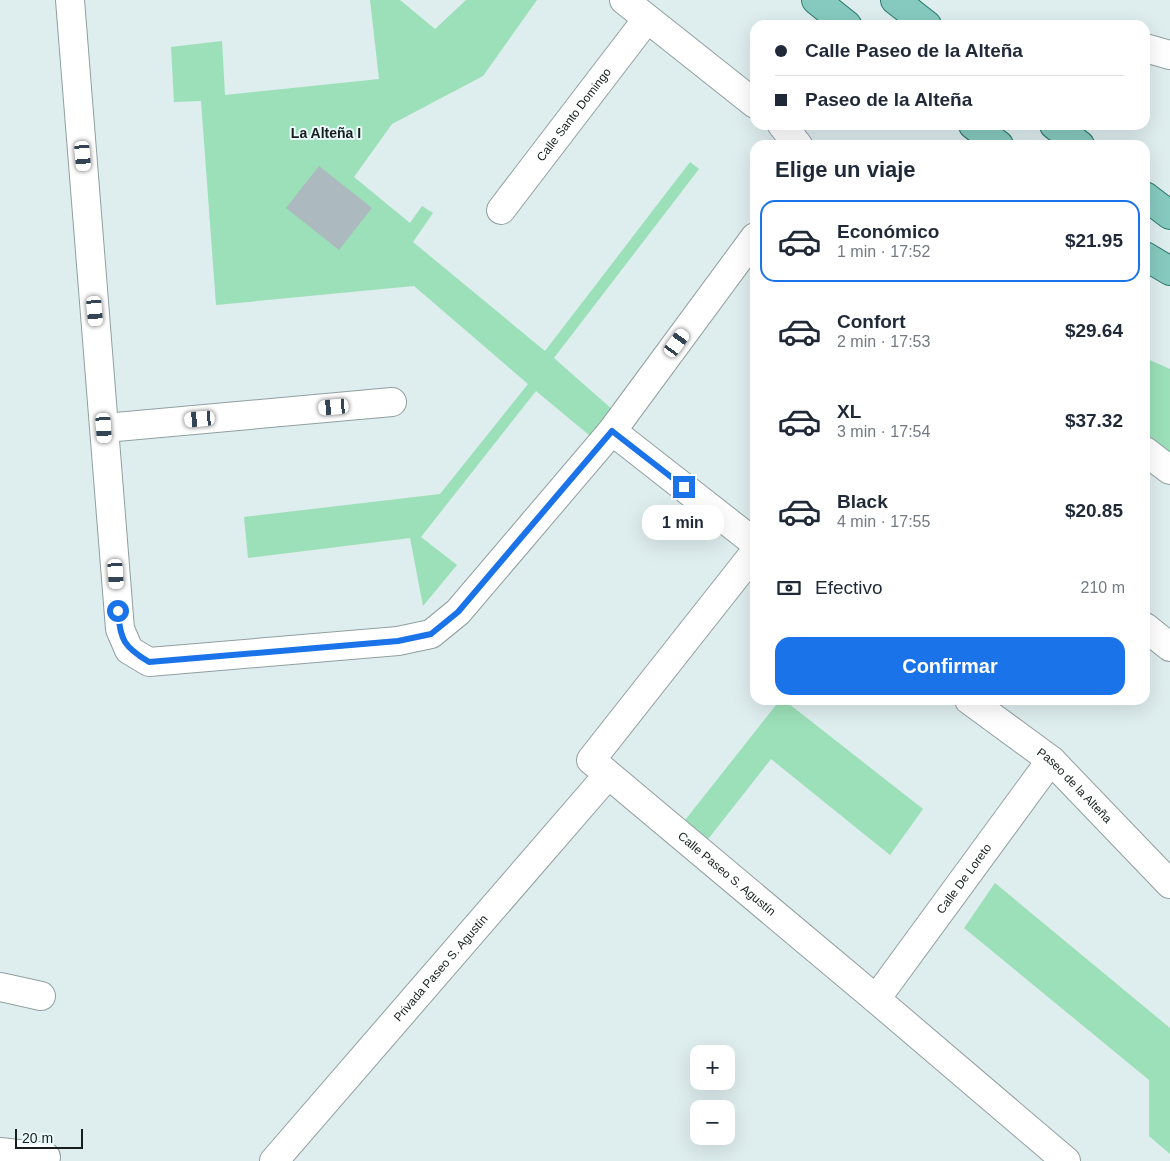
<!DOCTYPE html>
<html lang="es">
<meta charset="utf-8">
<style>
:root{--surface:#fff;--page:#f6f6f7;--text:#1f2937;--muted:#747a83;--line:#e0e1e3;--accent:#1a73e8}
body{margin:0;font-family:Helvetica,sans-serif;background:var(--page);color:var(--text);height:100vh;display:flex;flex-direction:column;font-size:19px;white-space:nowrap}
*{box-sizing:border-box;margin:0}
p{font-size:16px;color:var(--muted)}
.icon{flex:none;width:28px;height:28px;fill:none;stroke:currentColor;stroke-width:2;stroke-linecap:round;stroke-linejoin:round}
.map{position:relative;flex:1;overflow:hidden}
.drawer{position:absolute;left:750px;top:140px;width:400px;height:565px;display:flex;flex-direction:column;background:var(--surface);border-radius:15px;box-shadow:0 5px 20px #0002}
.drawer>*{flex:none}
.hud{position:absolute;left:750px;top:20px;width:400px;height:110px;border-radius:15px;box-shadow:0 5px 20px #0002;display:grid;align-content:center;height:110px;padding:0 25px;background:var(--surface)}
.tools{position:absolute;left:690px;top:1045px;display:grid;gap:10px}
.tools a{display:grid;place-items:center;width:45px;height:45px;border-radius:10px;background:var(--surface);box-shadow:0 5px 20px #0002;font-size:25px}
.scale{position:absolute;left:15px;bottom:12px;width:68px;box-sizing:border-box;padding-left:5px;border:2px solid #181e1e;border-top:0;font-size:14px;line-height:18px;white-space:nowrap;color:#181e1e;-webkit-text-stroke:4px #ebfafb;paint-order:stroke}
.end{position:absolute;width:22px;height:22px;margin:-11px;border:6px solid #1a73e8;background:#fff;box-shadow:0 0 0 2px #fff}
.from{border-radius:50%}
.bubble{position:absolute;height:35px;border-radius:15px;background:var(--surface);box-shadow:0 5px 20px #0002;font-size:16px;font-weight:700;line-height:35px;text-align:center}
.car{position:absolute;width:15px;height:30px;margin:-15px -8px;border-radius:6px;box-shadow:0 0 4px 1px #0007;background:linear-gradient(#fff 24%,#345 0 40%,#fff 0 76%,#345 0 86%,#fff 0)}
.hud b{display:flex;align-items:center;gap:18px;height:48px;font-size:19px}
.hud b+b{border-top:1px solid var(--line)}
.hud i{width:12px;height:12px;background:var(--text)}
ul{padding:0;list-style:none}
li{display:flex;align-items:center;gap:15px;height:82px;margin:0 10px 8px;padding:0 15px;border:2px solid transparent;border-radius:15px}
li div{flex:1}
li b{display:block;font-size:19px}
li em{font-style:normal;font-weight:700}
li.active{border-color:var(--accent)}
li>.icon{width:45px;height:45px;stroke-width:1.5}
h2{padding:0 25px;font-size:22px;line-height:60px}
.pay{display:flex;align-items:center;gap:12px;height:55px;padding:0 25px;font-size:19px}
.pay p{margin-inline-start:auto}
.button{display:flex;gap:10px;margin-top:auto;padding:10px 25px}
.button a{flex:1;height:58px;border-radius:15px;background:var(--accent);color:#fff;font-size:20px;font-weight:700;line-height:58px;text-align:center}
.map>svg:first-child{display:block}
</style>
<div class="map">
<svg width="1170" height="1161" viewBox="0 0 1170 1161">
<rect width="100%" height="100%" fill="#deedee"/>
<path fill="#9be0b8" d="M370,0H400L435,29L466,0H537L483,76L392,124L354,177L410,223L422,206L433,213L413,242L545,351L690,162L699,169L554,358L622,418L601,445L536,391L421,537L457,565L423,606L410,538L248,558L244,517L440,494L528,384L414,286L216,305L201,101L174,102L171,47L222,41L225,95L379,79Z
M1145,358L1170,369V462L1145,441Z
M780,700H784L923,809L890,855L771,759L705,843L682,824Z
M995,883L1170,1028V1154L1149,1136V1080L964,928Z"/>
<path fill="#acb9be" d="M319,166L372,208L339,250L286,208Z"/>
<g fill="none" stroke-linecap="round" stroke-linejoin="round">
<defs>
<g id="minor">
<path d="M70,0L120,629L129,650L149,662L398,641L431,634L458,612L612,431L755,237"/>
<path d="M624,0L755,104"/>
<path d="M1145,48L1170,55"/>
<path d="M782,125L798,145"/>
<path id="s1" d="M501,210L647,19"/>
<path d="M105,428L392,402"/>
<path d="M612,431L755,543"/>
<path d="M1145,451L1170,470"/>
<path id="s2" d="M755,552L591,760L876,999L1066,1161"/>
<path d="M1145,627L1170,647"/>
<path id="s3" d="M969,700L1051,760L1170,884"/>
<path d="M0,987L41,996"/>
<path id="s4" d="M876,999L1051,760"/>
<path d="M0,1152L46,1157"/>
<path id="s5" d="M274,1161L607,776"/>
</g>
<path id="major" d="M816,0L847,25
M895,0L927,25
M973,125L999,145
M1054,125L1080,145
M1145,196L1170,215
M1145,256L1170,271"/>
</defs>
<use href="#minor" stroke="#919f9f" stroke-width="30"/>
<use href="#major" stroke="#2b776b" stroke-width="30"/>
<use href="#minor" stroke="#fff" stroke-width="28"/>
<use href="#major" stroke="#86cabf" stroke-width="28"/>
</g>
<g fill="none" stroke-linecap="round" stroke-linejoin="round">
<path stroke="#1a73e8" stroke-width="6" d="M118,611C120,640 124,647 149,662L398,641L431,634L458,612L612,431L684,487"/>
</g>
<g text-anchor="middle" stroke-width="4" stroke-linejoin="round" paint-order="stroke">
<g font-size="12" fill="#181e1e" stroke="#ebfafb">
<text dy="4" stroke="none"><textPath href="#s1" startOffset="120">Calle Santo Domingo</textPath></text>
<text dy="4" stroke="none"><textPath href="#s3" startOffset="136">Paseo de la Alteña</textPath></text>
<text dy="4" stroke="none"><textPath href="#s2" startOffset="442">Calle Paseo S. Agustín</textPath></text>
<text dy="4" stroke="none"><textPath href="#s4" startOffset="149">Calle De Loreto</textPath></text>
<text dy="4" stroke="none"><textPath href="#s5" startOffset="255">Privada Paseo S. Agustín</textPath></text>
</g>
<g font-size="14" font-weight="bold" fill="#181e1e" stroke="#ebfafb">
<text x="326" y="138">La Alteña I</text>
</g>
</g>
</svg>
<div class="tools">
<a>+</a>
<a>−</a>
</div>
<div class="scale">20 m</div>
<i class="end from" style="left:118px;top:611px"></i>
<i class="end" style="left:684px;top:487px"></i>
<div class="bubble" style="left:642px;top:505px;width:82px">1 min</div>
<i class="car" style="left:83px;top:156px;rotate:175deg"></i>
<i class="car" style="left:95px;top:311px;rotate:175deg"></i>
<i class="car" style="left:677px;top:343px;rotate:36deg"></i>
<i class="car" style="left:334px;top:407px;rotate:265deg"></i>
<i class="car" style="left:200px;top:419px;rotate:265deg"></i>
<i class="car" style="left:104px;top:428px;rotate:176deg"></i>
<i class="car" style="left:116px;top:574px;rotate:176deg"></i>
<div class="hud">
<b><i class="from"></i>Calle Paseo de la Alteña</b>
<b><i></i>Paseo de la Alteña</b>
</div>
<section class="drawer">
<h2>Elige un viaje</h2>
<ul>
<li class="active"><svg class="icon" aria-label="car" viewBox="0 0 24 24"><path d="M5 17H2v-5l4-1 3-4h7l3 4 3 1v5h-3M9 17h6M6 11h13"/><circle cx="7" cy="17" r="2"/><circle cx="17" cy="17" r="2"/></svg><div><b>Económico</b><p>1 min · 17:52</p></div><em>$21.95</em></li>
<li><svg class="icon" aria-label="car" viewBox="0 0 24 24"><path d="M5 17H2v-5l4-1 3-4h7l3 4 3 1v5h-3M9 17h6M6 11h13"/><circle cx="7" cy="17" r="2"/><circle cx="17" cy="17" r="2"/></svg><div><b>Confort</b><p>2 min · 17:53</p></div><em>$29.64</em></li>
<li><svg class="icon" aria-label="car" viewBox="0 0 24 24"><path d="M5 17H2v-5l4-1 3-4h7l3 4 3 1v5h-3M9 17h6M6 11h13"/><circle cx="7" cy="17" r="2"/><circle cx="17" cy="17" r="2"/></svg><div><b>XL</b><p>3 min · 17:54</p></div><em>$37.32</em></li>
<li><svg class="icon" aria-label="car" viewBox="0 0 24 24"><path d="M5 17H2v-5l4-1 3-4h7l3 4 3 1v5h-3M9 17h6M6 11h13"/><circle cx="7" cy="17" r="2"/><circle cx="17" cy="17" r="2"/></svg><div><b>Black</b><p>4 min · 17:55</p></div><em>$20.85</em></li>
</ul>
<div class="pay"><svg class="icon" aria-label="cash" viewBox="0 0 24 24"><path d="M3 7h18v10H3z"/><circle cx="12" cy="12" r="2"/></svg>Efectivo<p>210 m</p></div>
<div class="button"><a>Confirmar</a></div>
</section>
</div>
